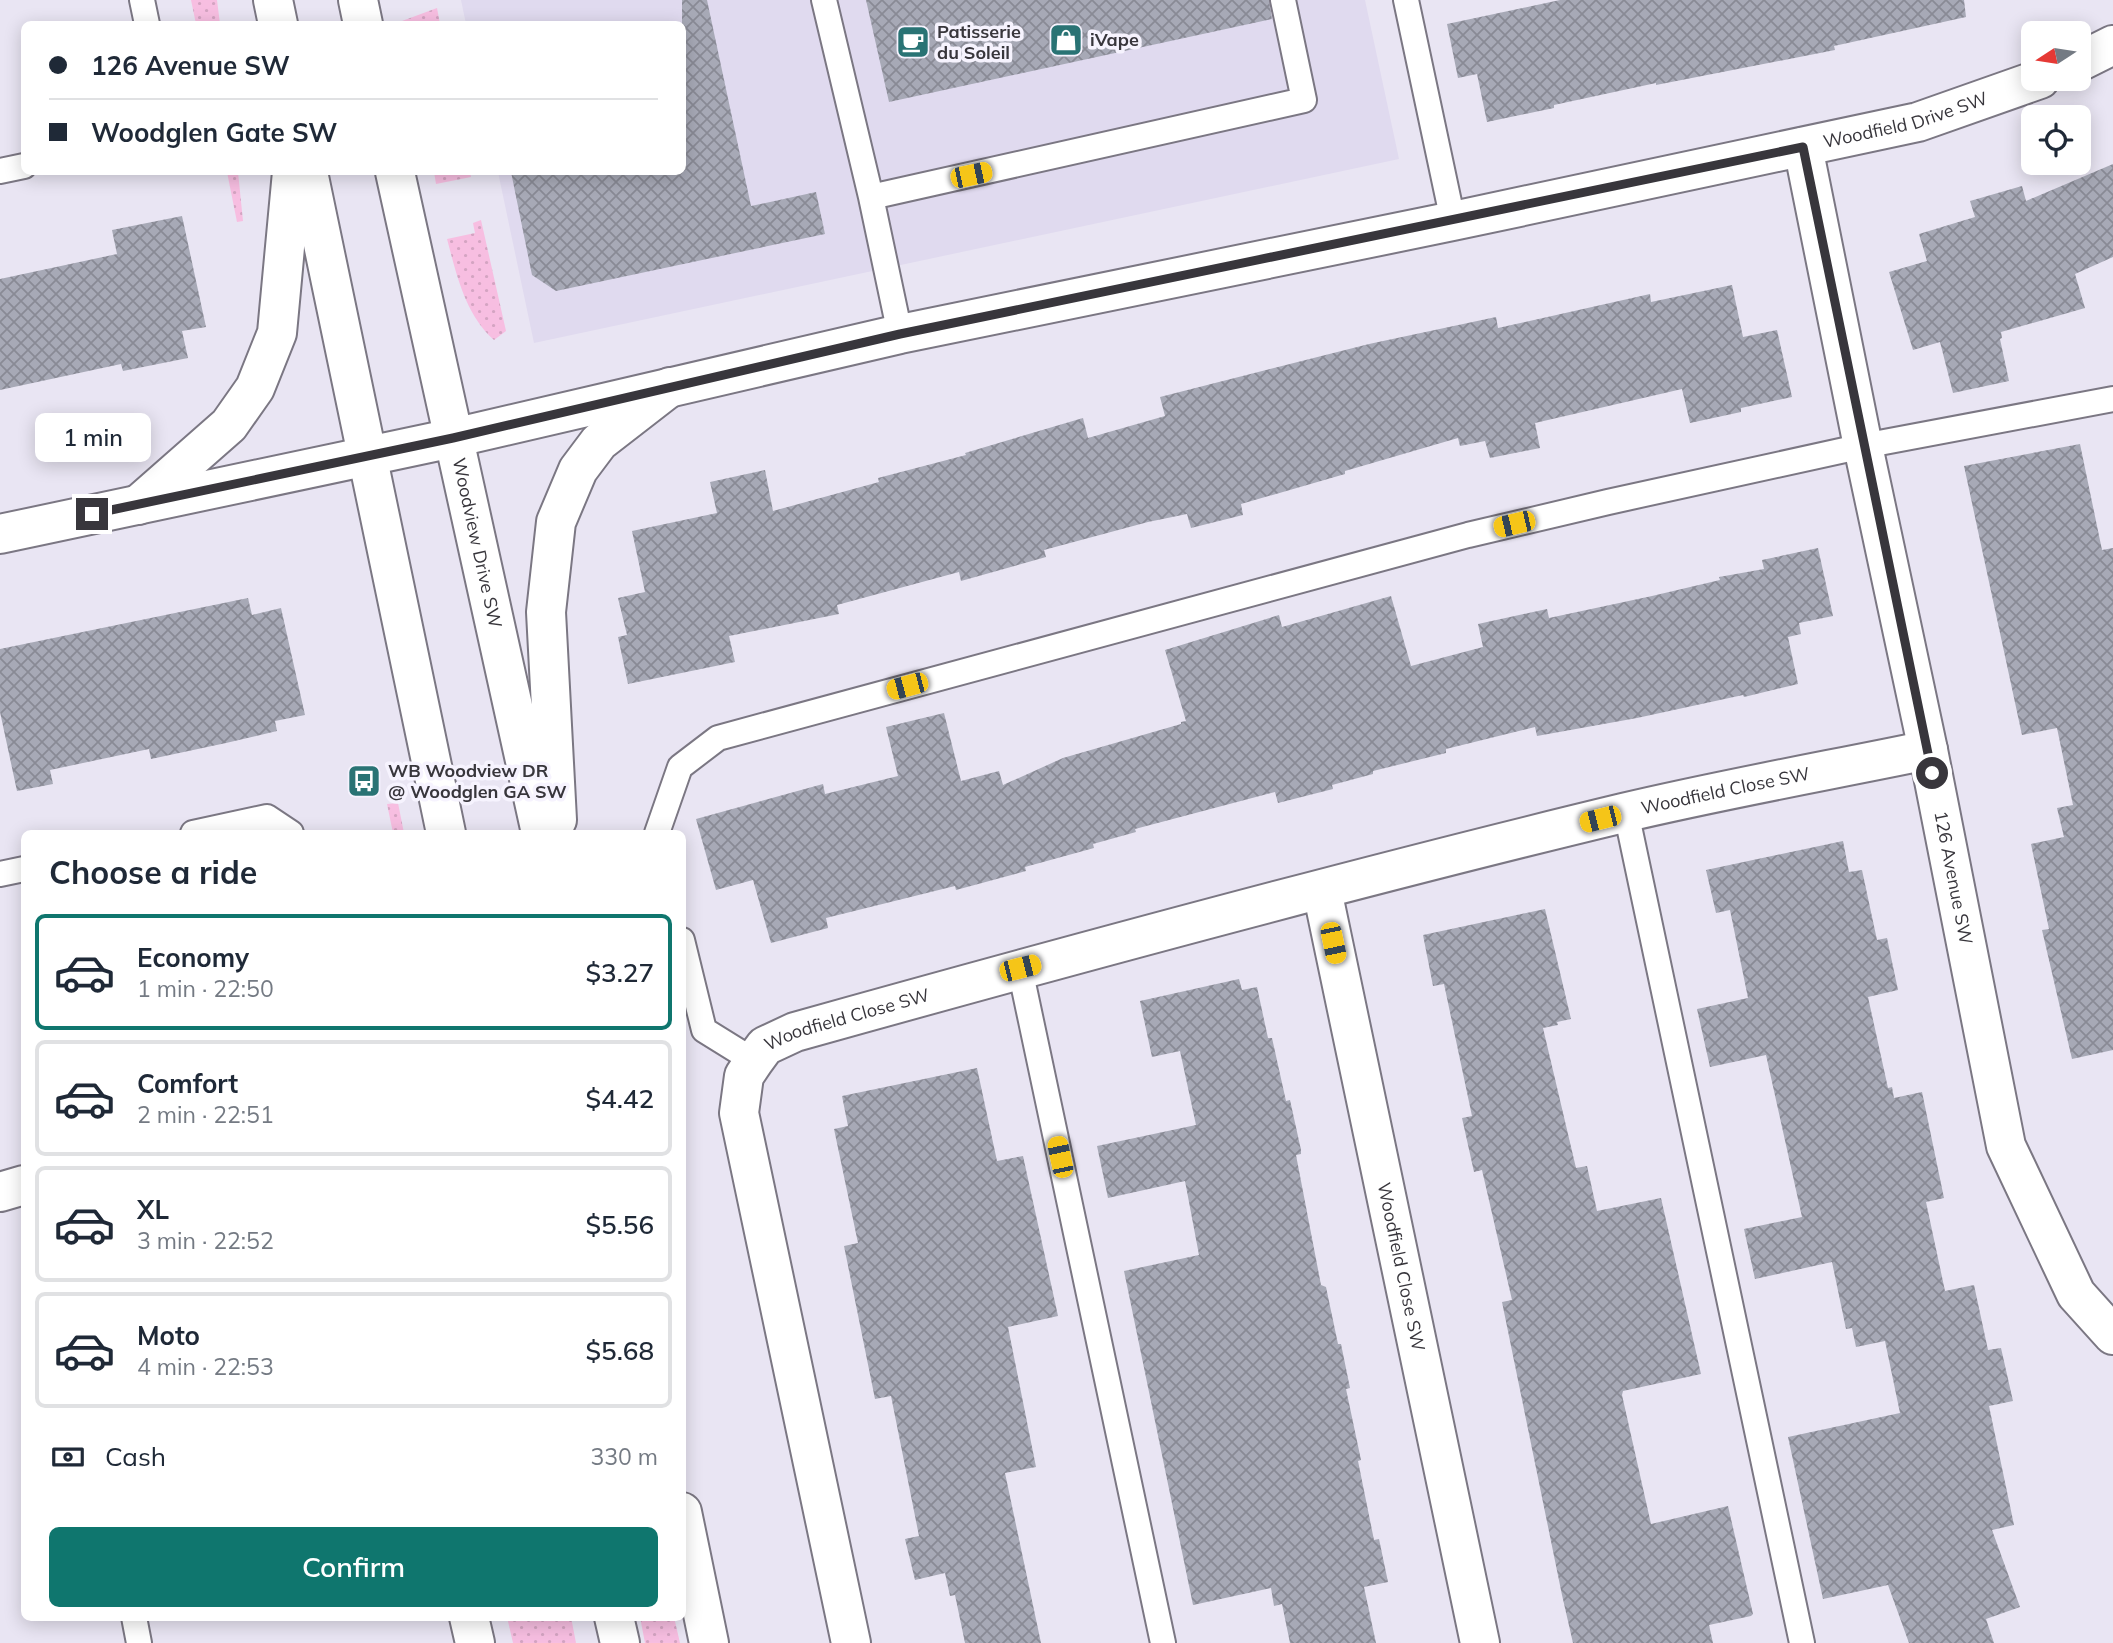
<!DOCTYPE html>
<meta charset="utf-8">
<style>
:root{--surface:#fff;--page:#f2f2f3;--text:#1f2937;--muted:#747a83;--line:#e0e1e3;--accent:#0f766e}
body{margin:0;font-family:Mulish,sans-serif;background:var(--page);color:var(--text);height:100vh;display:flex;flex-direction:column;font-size:26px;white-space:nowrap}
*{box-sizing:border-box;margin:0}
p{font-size:23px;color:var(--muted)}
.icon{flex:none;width:38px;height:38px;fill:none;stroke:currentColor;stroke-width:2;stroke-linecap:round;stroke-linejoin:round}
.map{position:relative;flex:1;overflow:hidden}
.side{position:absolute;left:21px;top:830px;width:665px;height:791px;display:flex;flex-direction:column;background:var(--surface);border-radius:10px;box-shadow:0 4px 18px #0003}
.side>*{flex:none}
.guide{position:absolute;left:21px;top:21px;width:665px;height:154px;border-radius:10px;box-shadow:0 4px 18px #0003;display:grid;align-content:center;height:154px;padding:0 28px;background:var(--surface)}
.needle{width:46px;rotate:258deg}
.buttons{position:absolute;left:2021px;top:21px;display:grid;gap:14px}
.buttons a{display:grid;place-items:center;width:70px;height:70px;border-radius:10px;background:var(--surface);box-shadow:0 4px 18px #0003;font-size:35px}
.end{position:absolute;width:32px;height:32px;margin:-16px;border:9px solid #38363c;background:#fff;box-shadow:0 0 0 4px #fff}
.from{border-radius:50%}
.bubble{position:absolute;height:49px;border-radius:10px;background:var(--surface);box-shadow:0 4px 18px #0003;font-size:23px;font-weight:600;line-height:49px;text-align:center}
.car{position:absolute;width:21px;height:42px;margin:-21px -10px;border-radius:9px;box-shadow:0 0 5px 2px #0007;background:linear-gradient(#f5c518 24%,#345 0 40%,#f5c518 0 76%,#345 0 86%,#f5c518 0)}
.guide b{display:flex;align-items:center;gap:24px;height:66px;font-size:26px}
.guide b+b{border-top:2px solid var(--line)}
.guide i{width:18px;height:18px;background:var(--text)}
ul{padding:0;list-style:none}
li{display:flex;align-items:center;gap:21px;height:116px;margin:0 14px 10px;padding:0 14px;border:4px solid var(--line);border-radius:10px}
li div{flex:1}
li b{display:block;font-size:26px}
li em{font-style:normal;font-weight:600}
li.active{border-color:var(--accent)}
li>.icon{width:63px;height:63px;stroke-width:1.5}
h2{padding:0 28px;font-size:32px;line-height:84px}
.pay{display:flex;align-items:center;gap:18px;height:77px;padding:0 28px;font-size:26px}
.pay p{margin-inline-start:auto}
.button{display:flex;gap:14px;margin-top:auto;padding:14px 28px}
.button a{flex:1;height:80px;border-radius:10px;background:var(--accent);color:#fff;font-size:28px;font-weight:600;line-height:80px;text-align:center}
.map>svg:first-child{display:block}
</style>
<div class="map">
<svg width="2113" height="1643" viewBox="0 0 2113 1643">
<defs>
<pattern id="grass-dots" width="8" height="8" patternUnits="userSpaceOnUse" patternTransform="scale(1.75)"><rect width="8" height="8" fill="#f7bee1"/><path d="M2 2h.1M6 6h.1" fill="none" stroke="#d4a4c2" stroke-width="1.8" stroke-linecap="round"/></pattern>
<pattern id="building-cross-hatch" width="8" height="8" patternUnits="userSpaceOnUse" patternTransform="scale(1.75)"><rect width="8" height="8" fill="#a7a9b6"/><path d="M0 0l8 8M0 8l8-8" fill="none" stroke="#898a95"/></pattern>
</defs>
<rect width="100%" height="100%" fill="#e9e5f3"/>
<path fill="#e0daef" d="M461,0H1365L1399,159L534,343L498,172H682V24H466Z"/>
<path fill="url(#grass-dots)" d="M191,0H217L220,24H196Z
M437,8L440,24H403L402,21Z
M227,172H238L243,221L237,222Z
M434,172H470L471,177L436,184Z
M481,220L506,331L494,340C465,314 457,276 447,239L475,233L473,223Z
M398,803L404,833H393L387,804Z
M507,1617H571L576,1643H513Z
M640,1617H674L680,1643H645Z"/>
<path fill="url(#building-cross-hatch)" d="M682,0H707L751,206L816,192L825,234L556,291L532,275L511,172H682Z
M866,0H1269L1272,19L889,102Z
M1560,0H1964L1966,17L1834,46L1835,50L1656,85V83L1554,105V108L1487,122L1477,74L1458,78L1447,24Z
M2113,164V257L2075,274L2085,308L2001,332L2002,338L2000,339L2009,381L1953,393L1940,342L1913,350L1889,272L1927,261L1919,234L1975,217L1970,201L2022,186L2026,201Z
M182,216L206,327L182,331L188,358L123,371L121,364L0,390V279L117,254L112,230Z
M1732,285L1743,337L1777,330L1792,397L1741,408V412L1690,423L1682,389L1535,423L1540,448L1490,458L1485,441L1460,446L1458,438L1345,471V474L1241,504L1243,515L1191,528L1187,514L1148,522L1044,550L1046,557L961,581L959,572L837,605L839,614L729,636L735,662L628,684L618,637L627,635L618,598L645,592L632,531L717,513L710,482L765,470L773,511L879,482L878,478L966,455L965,453L1083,418L1088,438L1165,416L1160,397L1369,344L1496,317L1498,328L1650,294L1651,302Z
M2080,444L2102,550L2113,548V1050L2072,1059L2042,930L2049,929L2031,844L2064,837L2057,808L2073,805L2057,728L2022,735L1964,466Z
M1818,548L1833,616L1799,623L1801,634L1788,637L1798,684L1744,697L1743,695L1637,718L1537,736L1535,727L1446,749V753L1373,771V774L1332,785L1333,789L1278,803L1275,792L1135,829L1136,832L1093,844L1094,848L1025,867L1026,871L956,890L955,886L826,918L828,928L771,943L753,880L716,890L696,819L823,784L825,794L898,776L886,727L944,713L961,781L999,771L1003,785L1063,758L1181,724V722L1186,721L1165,650L1279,615L1282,627L1391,596L1411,666L1483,647L1478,624L1547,609L1549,618L1652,596L1720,580L1719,577L1764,569L1762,560Z
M248,598L252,615L281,608L305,715L275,721L277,731L226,743L151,759L149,749L50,770L53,784L17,791L0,712V649Z
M1843,841L1849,872L1862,870L1877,940L1887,938L1898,990L1868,997L1888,1088L1892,1087L1894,1098L1922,1092L1944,1198L1926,1202L1945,1291L1974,1285L1988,1350L2001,1348L2013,1401L1989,1406L2014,1525L1992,1530L2020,1607L1986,1619L1994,1643H1909L1888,1585L1823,1599L1788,1437L1900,1413L1885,1341L1856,1347L1852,1328L1846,1329L1832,1262L1755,1279L1744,1229L1802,1217L1766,1055L1710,1067L1697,1009L1748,998L1730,910L1716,913L1706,870Z
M1545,909L1571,1019L1557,1022L1558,1025L1543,1028L1576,1168L1587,1166L1597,1211L1661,1198L1701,1374L1623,1391L1622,1395L1651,1524L1728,1506L1753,1614L1751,1616L1709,1625L1713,1643H1573L1562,1595L1502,1302L1512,1300L1482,1170L1474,1172L1462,1118L1472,1116L1444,984L1433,986L1423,935Z
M1239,979L1242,990L1257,987L1268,1038H1272L1286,1101L1290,1100L1301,1150V1154L1296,1155L1321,1285L1326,1287L1338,1344H1341L1350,1388L1346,1389L1361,1460L1358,1461L1374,1540L1379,1539L1388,1582L1364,1587L1376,1643H1290L1282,1604L1274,1606L1271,1588L1193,1605L1124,1271L1199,1255L1185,1181L1108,1198L1097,1146L1196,1125L1180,1051L1152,1057L1140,1001Z
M977,1068L997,1161L1023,1156L1058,1316L1008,1327L1036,1467L1005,1473L1041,1643H965L955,1595L950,1596L945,1573L915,1580L905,1539L919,1536L891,1396L875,1399L844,1246L858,1243L834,1129L848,1126L842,1096Z"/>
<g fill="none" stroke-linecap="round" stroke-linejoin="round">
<defs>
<path id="lane" d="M142,0L147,24
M824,0L871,197L900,334
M1406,0L1453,221
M0,171L24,166
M871,197L1304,100L1283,0
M1626,812L1802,1643
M193,833L267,817L291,833
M657,833L680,767L718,738L1468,535L1608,502L1863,446L2113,399
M0,874L24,869
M682,940L704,1030L754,1061
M1020,969L1163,1643
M134,1617L139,1643"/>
<g id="street">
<path d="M2079,62L2113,45"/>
<path id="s1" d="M1803,147L1863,446L1928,750L2006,1146L2076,1294L2113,1335"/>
<path id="s2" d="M0,534L453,438L900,334L1453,221L1918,122L2040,79"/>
<path id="s3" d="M1322,890L1480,1643"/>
<path d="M0,1192L24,1185"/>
<path d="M469,1617L475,1643"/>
<path id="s4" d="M851,1643L739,1113L744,1076L754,1061L765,1046L795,1032C1070,955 1345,880 1623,813C1724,789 1826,771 1928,750"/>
</g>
<g id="secondary">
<path d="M273,0L278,24"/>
<path d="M358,0L363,24"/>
<path d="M308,172L446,833"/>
<path id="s5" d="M395,172L541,833"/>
<path d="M138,505L229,425L255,388L277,333L292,172"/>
<path d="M557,820L546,612L556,522L578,470L599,442L670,387"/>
<path d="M682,1512L709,1643"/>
<path d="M614,1617L620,1643"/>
</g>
</defs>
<use href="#lane" stroke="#7b7783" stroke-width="28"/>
<use href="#street" stroke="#7b7783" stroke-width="42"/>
<use href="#secondary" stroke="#7b7783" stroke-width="42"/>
<use href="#lane" stroke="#fff" stroke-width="24"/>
<use href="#street" stroke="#fff" stroke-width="38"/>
<use href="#secondary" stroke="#fff" stroke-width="38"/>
</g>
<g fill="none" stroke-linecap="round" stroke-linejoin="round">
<path stroke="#38363c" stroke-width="9" d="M92,514L453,438L900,334L1803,147L1932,773"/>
</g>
<defs>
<symbol id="shop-square" viewBox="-11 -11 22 22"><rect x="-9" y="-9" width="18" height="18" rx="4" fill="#297374" stroke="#f6f3fe"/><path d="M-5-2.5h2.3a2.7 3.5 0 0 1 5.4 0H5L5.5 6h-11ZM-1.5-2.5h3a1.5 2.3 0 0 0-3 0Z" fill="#fff"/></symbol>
<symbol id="cafe-square" viewBox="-11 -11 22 22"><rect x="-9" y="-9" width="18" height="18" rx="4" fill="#297374" stroke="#f6f3fe"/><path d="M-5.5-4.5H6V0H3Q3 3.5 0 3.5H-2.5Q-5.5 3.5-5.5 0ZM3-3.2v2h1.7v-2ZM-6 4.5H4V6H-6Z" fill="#fff"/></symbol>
<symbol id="bus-square" viewBox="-11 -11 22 22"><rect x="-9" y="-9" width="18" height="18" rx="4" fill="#297374" stroke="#f6f3fe"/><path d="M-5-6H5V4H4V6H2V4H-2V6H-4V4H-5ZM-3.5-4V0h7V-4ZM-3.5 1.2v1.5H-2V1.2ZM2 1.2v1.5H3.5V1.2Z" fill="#fff"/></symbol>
</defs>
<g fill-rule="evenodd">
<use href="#shop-square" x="1047" y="21" width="38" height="38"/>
<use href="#cafe-square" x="894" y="23" width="38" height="38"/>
<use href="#bus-square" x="345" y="762" width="38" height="38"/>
</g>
<g text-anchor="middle" stroke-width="7" stroke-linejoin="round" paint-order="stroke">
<g font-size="18" font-weight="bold" fill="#38363c" stroke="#f6f3fe" text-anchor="start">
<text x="937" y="38">Patisserie<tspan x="937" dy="21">du Soleil</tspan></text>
<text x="1090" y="46">iVape</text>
<text x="388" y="777">WB Woodview DR<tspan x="388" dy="21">@ Woodglen GA SW</tspan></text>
</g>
<g font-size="18" fill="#38363c" stroke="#f6f3fe">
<text dy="6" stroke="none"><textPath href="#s2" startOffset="1950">Woodfield Drive SW</textPath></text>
<text dy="6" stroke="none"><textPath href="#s5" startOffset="380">Woodview Drive SW</textPath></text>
<text dy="6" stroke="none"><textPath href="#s4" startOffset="1610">Woodfield Close SW</textPath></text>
<text dy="6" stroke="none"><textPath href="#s1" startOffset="746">126 Avenue SW</textPath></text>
<text dy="6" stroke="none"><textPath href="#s4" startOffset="702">Woodfield Close SW</textPath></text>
<text dy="6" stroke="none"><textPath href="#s3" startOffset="385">Woodfield Close SW</textPath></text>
</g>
</g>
</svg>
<div class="buttons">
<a><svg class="needle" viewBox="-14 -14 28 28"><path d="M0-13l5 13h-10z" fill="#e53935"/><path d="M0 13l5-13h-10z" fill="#747a83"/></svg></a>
<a><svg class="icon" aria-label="locate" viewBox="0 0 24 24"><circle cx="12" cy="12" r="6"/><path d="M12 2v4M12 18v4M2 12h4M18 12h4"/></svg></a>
</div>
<i class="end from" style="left:1932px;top:773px"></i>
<i class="end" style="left:92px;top:514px"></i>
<div class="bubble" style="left:35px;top:413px;width:116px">1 min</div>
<i class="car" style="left:971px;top:175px;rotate:78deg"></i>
<i class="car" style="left:1514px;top:524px;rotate:257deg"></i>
<i class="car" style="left:907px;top:686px;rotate:255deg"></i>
<i class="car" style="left:1600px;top:819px;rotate:256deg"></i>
<i class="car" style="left:1333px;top:943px;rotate:168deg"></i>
<i class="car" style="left:1020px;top:968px;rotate:76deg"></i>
<i class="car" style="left:1060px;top:1157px;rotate:348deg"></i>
<div class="guide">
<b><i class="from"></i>126 Avenue SW</b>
<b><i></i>Woodglen Gate SW</b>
</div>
<section class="side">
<h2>Choose a ride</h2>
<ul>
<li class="active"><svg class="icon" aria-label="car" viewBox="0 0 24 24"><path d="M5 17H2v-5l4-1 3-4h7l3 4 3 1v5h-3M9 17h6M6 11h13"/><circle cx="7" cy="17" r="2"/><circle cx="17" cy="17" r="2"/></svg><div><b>Economy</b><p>1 min · 22:50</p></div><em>$3.27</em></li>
<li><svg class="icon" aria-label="car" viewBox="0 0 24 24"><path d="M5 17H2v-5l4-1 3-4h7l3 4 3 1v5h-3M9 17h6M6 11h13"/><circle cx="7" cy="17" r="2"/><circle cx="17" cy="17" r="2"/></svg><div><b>Comfort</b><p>2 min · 22:51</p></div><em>$4.42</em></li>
<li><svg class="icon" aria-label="car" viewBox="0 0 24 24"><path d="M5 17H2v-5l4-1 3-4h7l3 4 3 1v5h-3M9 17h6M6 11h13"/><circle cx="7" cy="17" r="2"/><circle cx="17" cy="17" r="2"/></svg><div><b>XL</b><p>3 min · 22:52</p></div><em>$5.56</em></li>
<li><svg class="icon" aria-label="car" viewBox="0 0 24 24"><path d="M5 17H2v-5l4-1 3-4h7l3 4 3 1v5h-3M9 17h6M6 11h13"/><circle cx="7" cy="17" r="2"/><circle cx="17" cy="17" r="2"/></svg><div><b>Moto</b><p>4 min · 22:53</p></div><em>$5.68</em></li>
</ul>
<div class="pay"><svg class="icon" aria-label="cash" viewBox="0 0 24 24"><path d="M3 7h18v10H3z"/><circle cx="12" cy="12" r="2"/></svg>Cash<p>330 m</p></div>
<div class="button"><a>Confirm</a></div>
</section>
</div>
